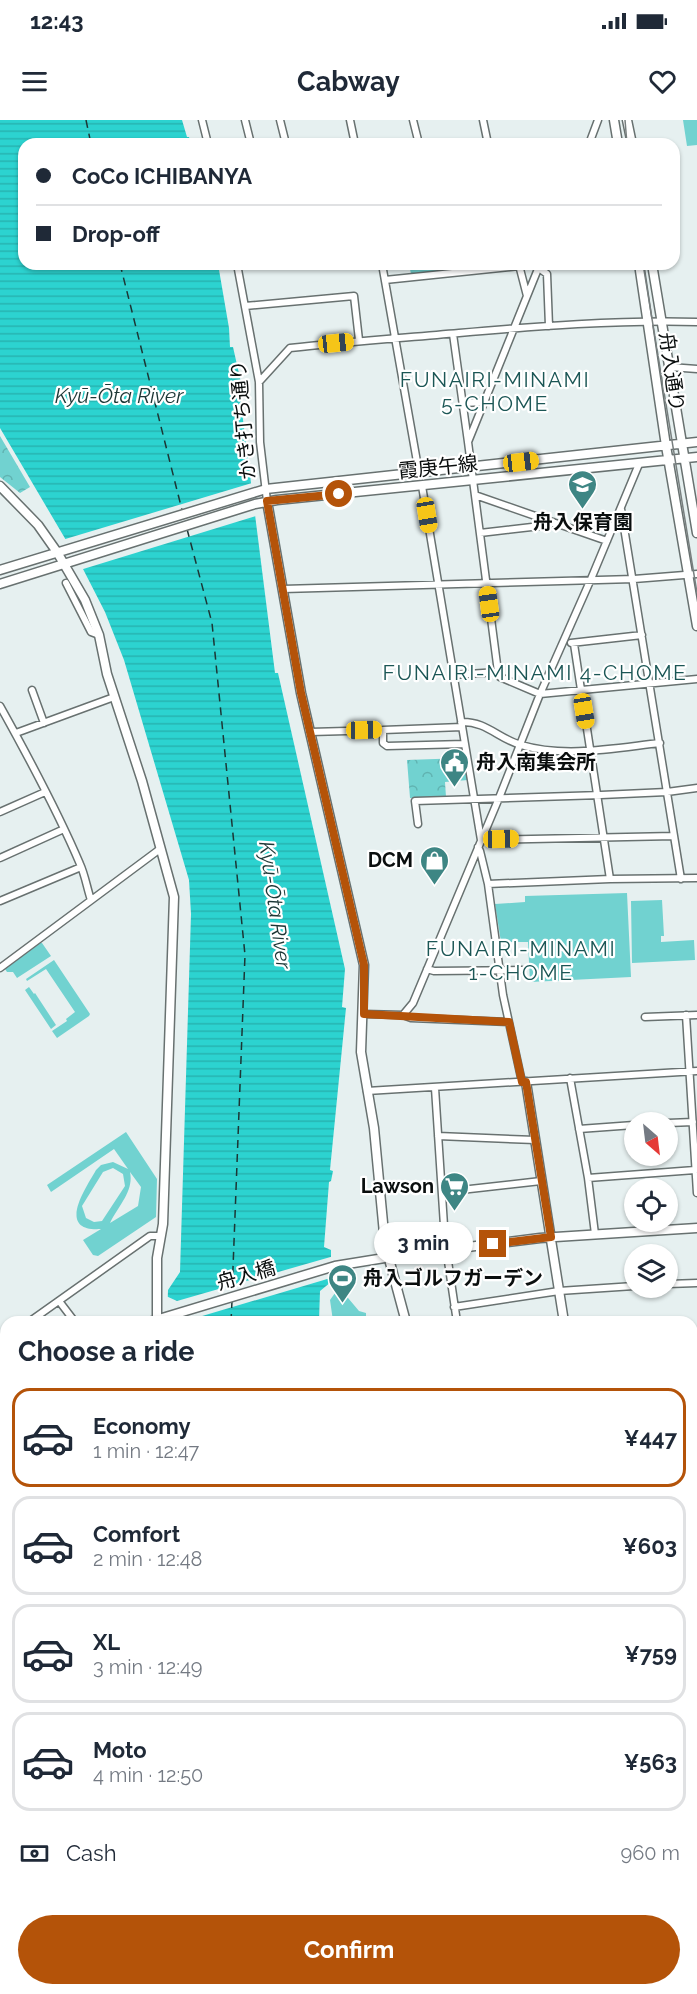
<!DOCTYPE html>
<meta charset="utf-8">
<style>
:root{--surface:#fff;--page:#f2f2f3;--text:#1f2937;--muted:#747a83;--line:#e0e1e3;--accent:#b45309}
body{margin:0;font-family:Raleway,"Noto Sans JP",sans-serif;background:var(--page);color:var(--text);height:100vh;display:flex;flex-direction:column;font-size:22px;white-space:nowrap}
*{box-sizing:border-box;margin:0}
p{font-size:20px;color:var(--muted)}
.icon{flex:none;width:33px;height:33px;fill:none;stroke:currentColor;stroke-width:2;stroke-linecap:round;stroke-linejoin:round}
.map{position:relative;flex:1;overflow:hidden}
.side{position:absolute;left:0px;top:1196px;width:698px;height:680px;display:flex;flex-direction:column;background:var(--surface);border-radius:18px 18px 0 0;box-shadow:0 2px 4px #0004}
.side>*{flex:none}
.banner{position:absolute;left:18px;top:18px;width:662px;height:132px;border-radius:18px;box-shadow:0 2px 4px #0004;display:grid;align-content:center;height:132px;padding:0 18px;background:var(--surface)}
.needle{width:39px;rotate:152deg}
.buttons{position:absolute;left:624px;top:992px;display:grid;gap:12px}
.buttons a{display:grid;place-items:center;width:54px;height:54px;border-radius:50%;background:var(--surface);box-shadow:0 2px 4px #0004;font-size:30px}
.end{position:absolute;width:27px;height:27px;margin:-14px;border:8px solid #b45309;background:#fff;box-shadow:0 0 0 3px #fff}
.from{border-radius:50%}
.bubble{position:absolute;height:42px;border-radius:21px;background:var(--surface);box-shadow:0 2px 4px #0004;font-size:20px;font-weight:700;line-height:42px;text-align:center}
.car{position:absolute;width:18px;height:36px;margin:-18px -9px;border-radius:8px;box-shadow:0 0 4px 2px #0007;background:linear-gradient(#f5c518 24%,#345 0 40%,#f5c518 0 76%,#345 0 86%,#f5c518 0)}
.banner b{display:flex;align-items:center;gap:21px;height:57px;font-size:22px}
.banner b+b{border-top:2px solid var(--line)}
.banner i{width:15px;height:15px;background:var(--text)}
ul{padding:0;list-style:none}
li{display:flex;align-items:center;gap:18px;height:99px;margin:0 12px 9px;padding:0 6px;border:3px solid var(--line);border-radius:18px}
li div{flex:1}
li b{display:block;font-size:22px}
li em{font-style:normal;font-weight:700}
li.current{border-color:var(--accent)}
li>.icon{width:54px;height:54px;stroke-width:1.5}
h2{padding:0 18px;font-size:27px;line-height:72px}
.pay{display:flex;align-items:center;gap:15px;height:66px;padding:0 18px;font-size:22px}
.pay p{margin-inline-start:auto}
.primary-button{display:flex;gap:12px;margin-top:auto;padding:12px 18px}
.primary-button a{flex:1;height:69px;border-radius:36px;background:var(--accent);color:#fff;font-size:24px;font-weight:700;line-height:69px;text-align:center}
.status{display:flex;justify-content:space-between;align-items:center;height:42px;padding:0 30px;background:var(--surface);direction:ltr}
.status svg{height:16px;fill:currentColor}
header{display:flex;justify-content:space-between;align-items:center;height:78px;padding:0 18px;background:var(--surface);font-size:27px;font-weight:700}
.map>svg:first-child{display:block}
</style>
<div class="status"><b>12:43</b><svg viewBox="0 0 49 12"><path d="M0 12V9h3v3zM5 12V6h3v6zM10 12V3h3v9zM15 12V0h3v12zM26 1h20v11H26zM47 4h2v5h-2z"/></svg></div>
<header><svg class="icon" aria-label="menu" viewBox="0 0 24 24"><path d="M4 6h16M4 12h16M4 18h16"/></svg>Cabway<svg class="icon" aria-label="heart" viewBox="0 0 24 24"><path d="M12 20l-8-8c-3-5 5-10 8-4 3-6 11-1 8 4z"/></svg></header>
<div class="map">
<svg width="697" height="1874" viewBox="0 0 697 1874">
<defs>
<pattern id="park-crowns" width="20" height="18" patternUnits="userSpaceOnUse" patternTransform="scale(1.5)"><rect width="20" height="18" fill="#71d2d0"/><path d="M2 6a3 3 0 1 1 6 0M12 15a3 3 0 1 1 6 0" fill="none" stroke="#60b3b1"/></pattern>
<pattern id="water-rules" width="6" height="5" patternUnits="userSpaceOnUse" patternTransform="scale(1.5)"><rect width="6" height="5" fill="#2cd3d0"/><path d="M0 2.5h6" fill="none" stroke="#26b4b1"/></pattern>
</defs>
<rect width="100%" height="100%" fill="#e6f0f0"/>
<path fill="#71d2d0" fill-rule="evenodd" d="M683,0H697V25L687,26Z
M627,773L631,857L530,862L528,822H501L495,784L525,782V776Z
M662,780L664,816H661V822L694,820L695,840L632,843L631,781Z
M40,823H42L51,836L17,858L13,852H7L5,849Z
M54,840L90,894L89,896L57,918L52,911L67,901L66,899L75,892L46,849L27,861L26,859Z
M29,867L34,874L35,873L56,905L51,909L25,870Z
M126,1012L157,1059L156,1097L98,1136L93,1135L83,1120L101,1109C55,1112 86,1068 96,1050L101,1045L113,1042L128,1049L114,1029L51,1072L47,1065ZM113,1048L123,1054L125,1066L102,1101L94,1102L86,1098L82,1086L103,1052ZM130,1052L141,1067L138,1086L110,1103C119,1085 134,1071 130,1052Z
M343,1172L359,1191L366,1193V1198L388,1201H333L330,1180L335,1173Z"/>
<path fill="url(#park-crowns)" d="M409,144H479L480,148L411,154Z
M0,316L30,367L20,373L0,357Z
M464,638L468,660L445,662L446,677L410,678L407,640Z"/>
<path fill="url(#water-rules)" d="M0,0H182L187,17H189L191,24H24V144H218L229,208L230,227H233L242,267L239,268L275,553H278L345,849L342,887L346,888L330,1050L333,1051L331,1061L329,1062L324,1127L331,1130V1162L320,1171L319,1201H167L168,1170L180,1152L191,794L189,760L124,540L105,492L83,449L0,308Z
M0,1749L6,1757V1853L0,1847Z
M22,1869H112L117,1874H27Z
M401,1869H488L491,1874H403Z"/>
<path fill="#e6f0f0" d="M252,363L256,396L80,450L62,420Z
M334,1136V1157L182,1202L166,1201V1176L177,1181Z"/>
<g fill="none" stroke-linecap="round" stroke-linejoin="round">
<path stroke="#1c3635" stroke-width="1.5" stroke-dasharray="8 6" stroke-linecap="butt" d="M86,0L91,24
M120,144L182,390
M187,409L212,503L245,835L232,1174
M231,1202L232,1181
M448,1869L451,1874"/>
<defs>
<path id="street" d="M202,0L208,24
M245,0L251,24
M280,0L286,24
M350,0L355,24
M413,0L419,24
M483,0L488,24
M589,24L598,0
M237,144L259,262L260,322L267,381
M382,144L419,353
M540,144L468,322L498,552L500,557L540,574L697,559
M519,145L527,176
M238,146L252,144
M539,148L547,154L549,206
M385,160L519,146
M245,186L354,176L359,220
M453,214L468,322
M670,247L697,249
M259,262L290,228C346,222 402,218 459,213C538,206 617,200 697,202
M463,283L485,282
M422,366L481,720L674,716
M475,375L607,421
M621,389L681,759
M480,413L549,405L553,402
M66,463L91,512L99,515
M283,469L634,459L697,454
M571,523L642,515
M574,524L610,759
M453,555L498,552
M32,570L44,603
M0,586C29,638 57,690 80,744C85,755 87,768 91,780
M461,602C486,601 499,619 521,625C565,638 615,628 660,623
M383,610L462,607
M310,612L383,610V623L387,626L465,624
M16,613L114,577
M0,692L45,672
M418,704L415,681L601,675L667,672L697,668
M478,727L480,731L488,764L503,875L522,962
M0,738L64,709
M488,764L610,759L697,758
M0,781L81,747
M0,848L160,729
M427,849L434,851L522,850
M364,894L403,895L413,883L499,678L540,574L591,459L639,344
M403,895L411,898L509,902
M686,895L697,1073
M645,897L697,895
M570,958L588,1058L595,1114
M435,968L445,1121L457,1202
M367,971L697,951
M668,1003L693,1002
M579,1009L634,1005
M438,1016L535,1020
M588,1058L695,1050
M443,1072L541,1061
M668,1164L697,1163
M59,1181L75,1202
M454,1187L559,1171L634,1166
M29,1202L150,1116H161
M692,1213H697
M0,1221L6,1217
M692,1266H697
M692,1318H697
M0,1322L6,1318
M0,1343L6,1352
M692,1374H697
M692,1425H697
M0,1456L6,1452
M692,1472H697
M692,1525H697
M692,1586L697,1585
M0,1594L6,1590
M0,1653L6,1649
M692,1690H697
M0,1700L6,1696
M692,1813L697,1812
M692,1854H697
M172,1869L175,1874
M374,1869L378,1874
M556,1874L565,1869"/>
<path id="secondary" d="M614,0L618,24
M627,0L632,24
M639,144L666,326L697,506
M652,144L697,413
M0,366L38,405L57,432L85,480L99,515L107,554L142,661L174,777L163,1104L157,1138V1202
M267,381L301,573L364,845L361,932L374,1008L385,1124L406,1202
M0,450L266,369L697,322
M0,464L255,384L277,380L697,337
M526,962L564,1202
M149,1202L335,1146L403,1135L540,1118L697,1108
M0,1250L6,1248
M0,1460L6,1469
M692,1640H697
M0,1720L6,1727
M0,1809L6,1803
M141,1869L146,1874
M513,1869L515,1874"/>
<path id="highway" d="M692,1738L697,1737
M692,1757L697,1756
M230,1874L246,1869
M274,1874L286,1869"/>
</defs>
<use href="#street" stroke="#687170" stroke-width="9"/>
<use href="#secondary" stroke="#687170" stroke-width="11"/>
<use href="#highway" stroke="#687170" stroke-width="14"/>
<use href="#street" stroke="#fff" stroke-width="6"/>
<use href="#secondary" stroke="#fff" stroke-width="8"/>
<use href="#highway" stroke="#fff" stroke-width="10"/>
<path stroke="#787f7f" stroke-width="1.5" d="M625,0L627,24
M643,144L697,473"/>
</g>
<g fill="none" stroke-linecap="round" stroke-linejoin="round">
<path stroke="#b45309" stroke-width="8" d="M339,374L267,381L301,573L364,845V894L509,902L522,962H526L551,1117L493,1124"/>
</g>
<defs>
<symbol id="school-pin" viewBox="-11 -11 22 30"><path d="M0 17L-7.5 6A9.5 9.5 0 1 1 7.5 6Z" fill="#3e8684" stroke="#fff"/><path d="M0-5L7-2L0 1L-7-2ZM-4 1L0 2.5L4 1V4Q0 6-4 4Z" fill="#fff"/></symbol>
<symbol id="civic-pin" viewBox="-11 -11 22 30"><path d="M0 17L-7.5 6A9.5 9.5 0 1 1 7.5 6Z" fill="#3e8684" stroke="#fff"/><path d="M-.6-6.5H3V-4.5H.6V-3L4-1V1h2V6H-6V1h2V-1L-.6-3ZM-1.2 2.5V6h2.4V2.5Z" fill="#fff"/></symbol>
<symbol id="shop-pin" viewBox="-11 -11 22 30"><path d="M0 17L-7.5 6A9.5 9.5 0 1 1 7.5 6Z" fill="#3e8684" stroke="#fff"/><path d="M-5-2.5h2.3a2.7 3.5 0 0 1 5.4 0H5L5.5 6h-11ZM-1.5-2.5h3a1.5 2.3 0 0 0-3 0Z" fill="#fff"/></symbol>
<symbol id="supermarket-pin" viewBox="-11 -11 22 30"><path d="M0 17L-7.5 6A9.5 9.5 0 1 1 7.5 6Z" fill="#3e8684" stroke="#fff"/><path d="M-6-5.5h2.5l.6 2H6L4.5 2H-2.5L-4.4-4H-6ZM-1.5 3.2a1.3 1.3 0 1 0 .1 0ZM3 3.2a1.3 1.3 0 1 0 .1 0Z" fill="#fff"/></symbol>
<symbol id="stadium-pin" viewBox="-11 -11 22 30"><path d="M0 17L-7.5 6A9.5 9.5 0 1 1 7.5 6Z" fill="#3e8684" stroke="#fff"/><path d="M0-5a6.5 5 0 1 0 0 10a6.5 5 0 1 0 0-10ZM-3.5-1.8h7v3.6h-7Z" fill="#fff"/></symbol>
</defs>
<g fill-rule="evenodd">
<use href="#school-pin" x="566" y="348" width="33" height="45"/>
<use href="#civic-pin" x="438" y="626" width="33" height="45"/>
<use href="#shop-pin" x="418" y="724" width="33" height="45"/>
<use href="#supermarket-pin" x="438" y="1050" width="33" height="45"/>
<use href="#stadium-pin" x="326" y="1142" width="33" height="45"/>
</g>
<g text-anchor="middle" stroke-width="4.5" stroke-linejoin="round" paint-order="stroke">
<g font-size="20" fill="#0a0e0e" stroke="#fff">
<text transform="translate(672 252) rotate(82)" y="7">舟入通り</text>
<text transform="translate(243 300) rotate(-95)" y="7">かき打ち通り</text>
<text transform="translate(438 347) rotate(-6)" y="7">霞庚午線</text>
<text transform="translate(246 1155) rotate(-16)" y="7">舟入橋</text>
</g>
<g font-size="20" font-weight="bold" fill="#0a0e0e" stroke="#fff" text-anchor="start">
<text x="583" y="409" text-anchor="middle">舟入保育園</text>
<text x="476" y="649">舟入南集会所</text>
<text x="413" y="747" text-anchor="end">DCM</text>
<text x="434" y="1073" text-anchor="end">Lawson</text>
<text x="363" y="1165">舟入ゴルフガーデン</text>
</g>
<g font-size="21" letter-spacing="1.5" fill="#1b5655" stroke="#fff">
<text x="495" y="267">FUNAIRI-MINAMI<tspan x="495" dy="24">5-CHOME</tspan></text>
<text x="535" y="560">FUNAIRI-MINAMI 4-CHOME</text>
<text x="521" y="836">FUNAIRI-MINAMI<tspan x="521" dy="24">1-CHOME</tspan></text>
</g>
<g font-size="21" font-style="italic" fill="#1c3635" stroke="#fff">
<text x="119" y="283">Kyū-Ōta River</text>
<text transform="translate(275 785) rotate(82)" y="7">Kyū-Ōta River</text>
</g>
</g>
</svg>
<div class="buttons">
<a><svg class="needle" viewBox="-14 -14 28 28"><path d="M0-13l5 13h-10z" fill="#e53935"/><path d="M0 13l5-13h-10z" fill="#747a83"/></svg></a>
<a><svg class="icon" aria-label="locate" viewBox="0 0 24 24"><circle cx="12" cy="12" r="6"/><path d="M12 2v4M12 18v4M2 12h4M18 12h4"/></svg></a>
<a><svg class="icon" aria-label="layers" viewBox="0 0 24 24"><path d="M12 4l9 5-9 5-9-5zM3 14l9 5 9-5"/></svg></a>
</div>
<i class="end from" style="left:339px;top:374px"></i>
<i class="end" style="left:493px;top:1124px"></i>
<div class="bubble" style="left:374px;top:1102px;width:99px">3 min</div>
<i class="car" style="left:336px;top:223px;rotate:84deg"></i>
<i class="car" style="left:521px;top:342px;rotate:83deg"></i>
<i class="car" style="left:427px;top:395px;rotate:171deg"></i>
<i class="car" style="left:489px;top:484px;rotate:352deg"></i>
<i class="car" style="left:584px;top:591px;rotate:171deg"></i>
<i class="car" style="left:364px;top:610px;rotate:89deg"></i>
<i class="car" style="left:501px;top:719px;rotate:89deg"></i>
<div class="banner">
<b><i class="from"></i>CoCo ICHIBANYA</b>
<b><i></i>Drop-off</b>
</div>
<section class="side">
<h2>Choose a ride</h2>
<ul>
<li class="current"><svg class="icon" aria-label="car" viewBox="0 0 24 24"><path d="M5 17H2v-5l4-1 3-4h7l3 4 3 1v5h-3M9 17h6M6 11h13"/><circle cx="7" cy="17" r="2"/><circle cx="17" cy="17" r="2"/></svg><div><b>Economy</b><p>1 min · 12:47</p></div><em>¥447</em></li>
<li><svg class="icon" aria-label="car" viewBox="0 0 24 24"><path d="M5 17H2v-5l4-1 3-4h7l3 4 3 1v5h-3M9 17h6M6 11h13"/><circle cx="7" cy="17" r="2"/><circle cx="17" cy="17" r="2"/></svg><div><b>Comfort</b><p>2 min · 12:48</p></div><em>¥603</em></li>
<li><svg class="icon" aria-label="car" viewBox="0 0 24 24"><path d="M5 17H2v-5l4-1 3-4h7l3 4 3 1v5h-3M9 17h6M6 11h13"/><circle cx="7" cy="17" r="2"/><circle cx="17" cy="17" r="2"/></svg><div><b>XL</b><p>3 min · 12:49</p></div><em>¥759</em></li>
<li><svg class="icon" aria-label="car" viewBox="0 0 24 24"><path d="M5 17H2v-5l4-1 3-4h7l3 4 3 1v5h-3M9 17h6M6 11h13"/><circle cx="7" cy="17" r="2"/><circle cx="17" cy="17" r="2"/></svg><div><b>Moto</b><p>4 min · 12:50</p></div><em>¥563</em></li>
</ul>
<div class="pay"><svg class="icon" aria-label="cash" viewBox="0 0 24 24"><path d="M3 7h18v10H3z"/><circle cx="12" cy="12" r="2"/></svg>Cash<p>960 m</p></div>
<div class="primary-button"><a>Confirm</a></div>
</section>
</div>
